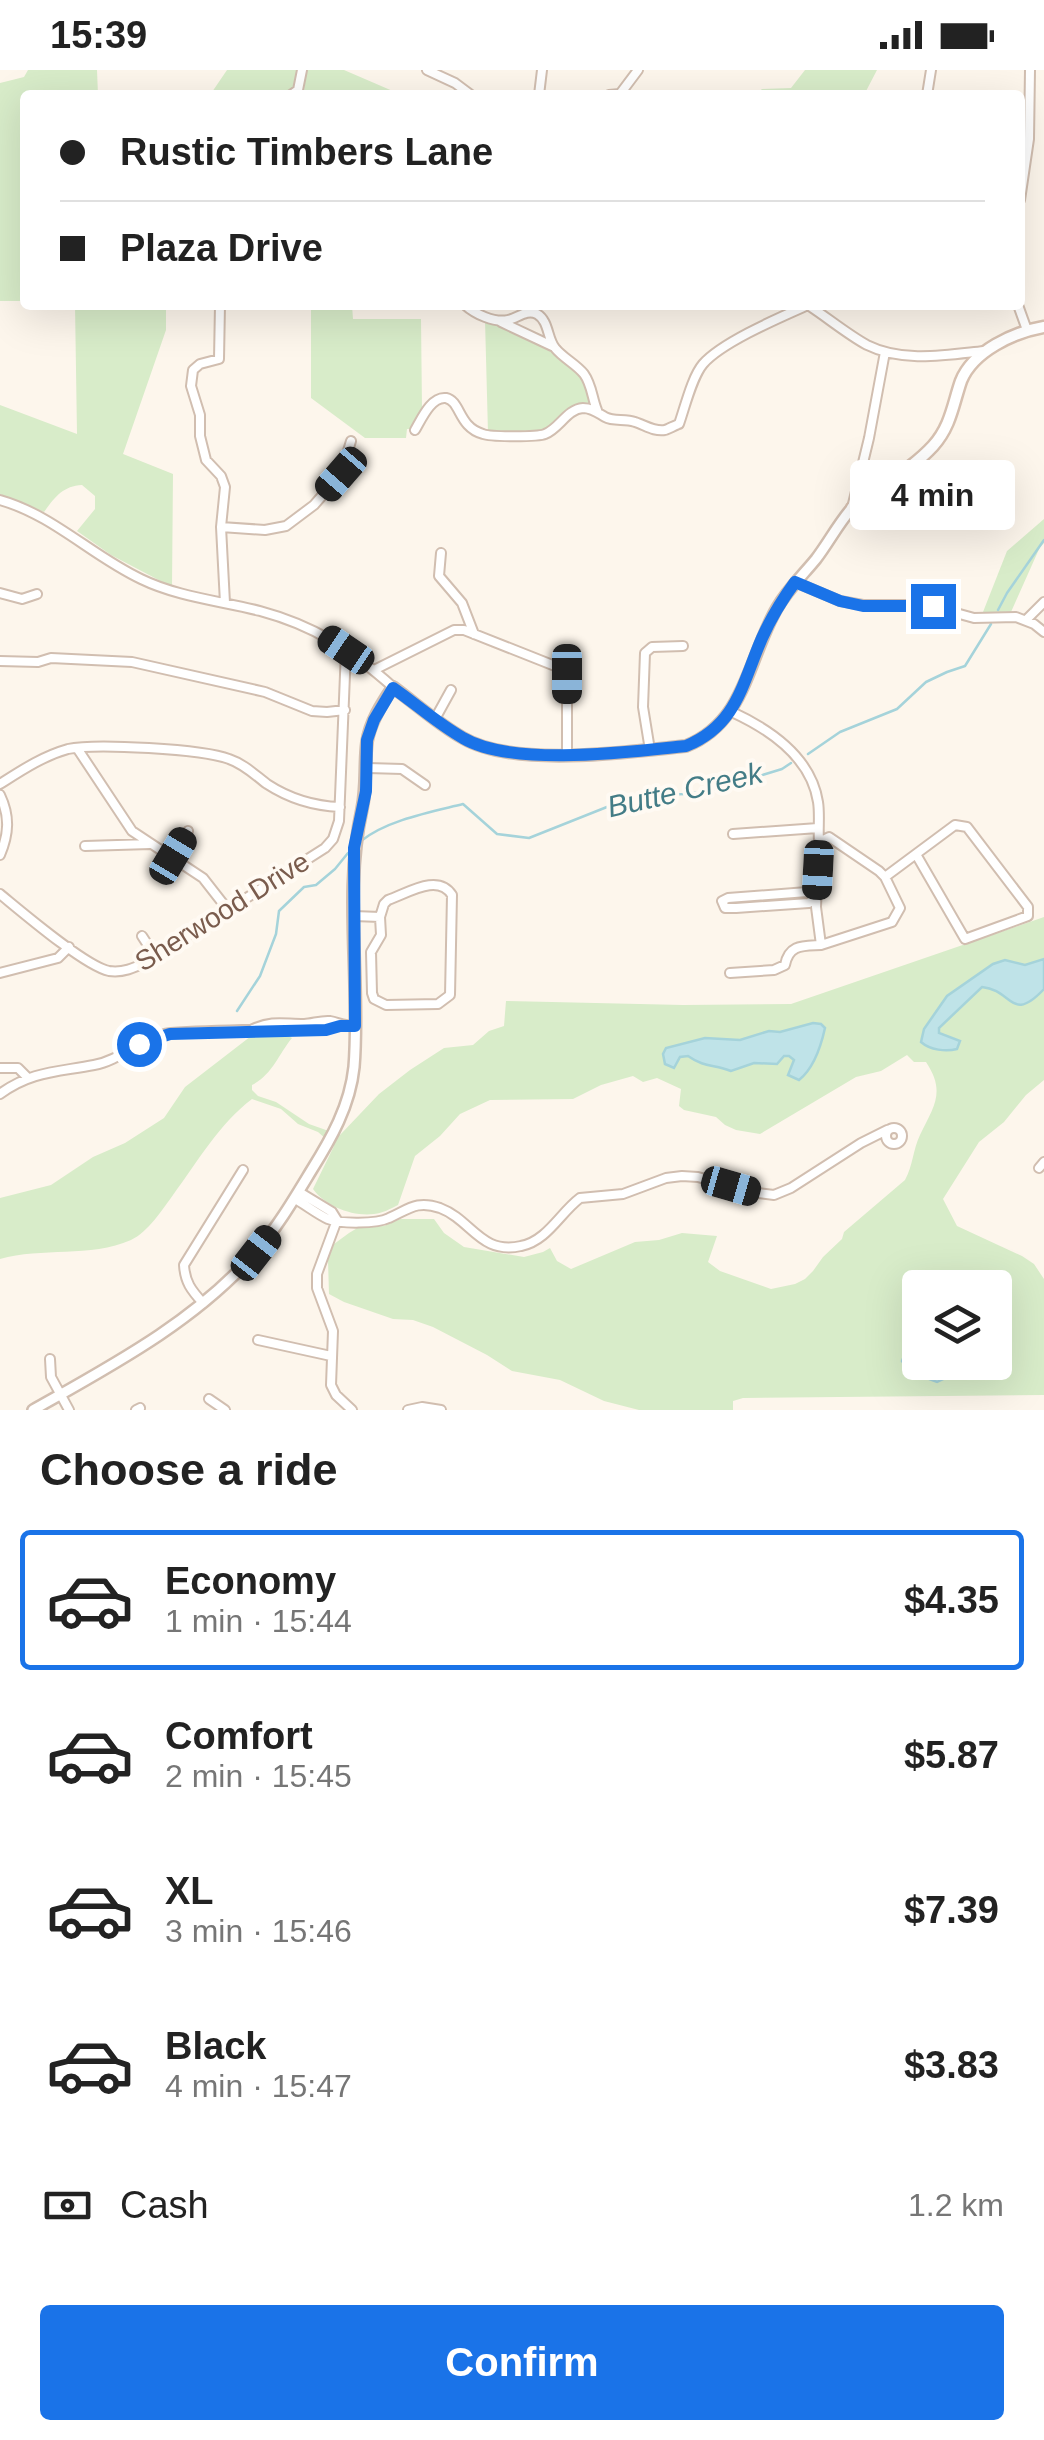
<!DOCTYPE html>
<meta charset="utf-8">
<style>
:root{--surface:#fff;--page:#f2f2f2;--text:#222;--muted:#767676;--line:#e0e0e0;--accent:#1a73e8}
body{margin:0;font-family:Helvetica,sans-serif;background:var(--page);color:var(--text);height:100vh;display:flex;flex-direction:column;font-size:38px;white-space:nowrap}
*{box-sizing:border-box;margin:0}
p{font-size:32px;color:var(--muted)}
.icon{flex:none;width:55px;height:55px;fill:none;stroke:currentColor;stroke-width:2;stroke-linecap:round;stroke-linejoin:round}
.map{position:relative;height:1340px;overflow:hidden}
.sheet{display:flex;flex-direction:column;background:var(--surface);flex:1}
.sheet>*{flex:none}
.guide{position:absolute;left:20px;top:20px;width:1005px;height:220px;border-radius:10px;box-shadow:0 10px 40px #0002;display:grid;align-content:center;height:220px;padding:0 40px;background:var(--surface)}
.fabs{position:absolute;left:902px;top:1200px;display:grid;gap:20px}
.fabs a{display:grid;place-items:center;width:110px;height:110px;border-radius:10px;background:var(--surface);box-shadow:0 10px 40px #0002;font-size:50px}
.end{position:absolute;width:45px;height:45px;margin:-22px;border:12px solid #1a73e8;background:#fff;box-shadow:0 0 0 5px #fff}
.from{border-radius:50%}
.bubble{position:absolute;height:70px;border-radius:10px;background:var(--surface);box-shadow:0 10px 40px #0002;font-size:32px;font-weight:800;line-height:70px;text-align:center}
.car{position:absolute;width:30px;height:60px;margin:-30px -15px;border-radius:12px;box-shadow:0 0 8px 2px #0007;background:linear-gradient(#222 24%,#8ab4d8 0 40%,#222 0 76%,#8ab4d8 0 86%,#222 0)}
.guide b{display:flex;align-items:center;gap:35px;height:95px;font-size:38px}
.guide b+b{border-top:2px solid var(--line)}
.guide i{width:25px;height:25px;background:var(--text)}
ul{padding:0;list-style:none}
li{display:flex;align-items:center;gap:30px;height:140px;margin:0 20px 15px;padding:0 20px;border:5px solid transparent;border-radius:10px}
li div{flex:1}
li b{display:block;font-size:38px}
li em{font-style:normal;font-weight:800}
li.current{border-color:var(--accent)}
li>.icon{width:90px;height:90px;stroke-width:1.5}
h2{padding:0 40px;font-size:45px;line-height:120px}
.pay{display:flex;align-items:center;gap:25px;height:110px;padding:0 40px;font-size:38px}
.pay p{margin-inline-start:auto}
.primary-button{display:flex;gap:20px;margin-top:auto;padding:20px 40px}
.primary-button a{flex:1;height:115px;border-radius:10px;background:var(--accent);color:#fff;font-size:40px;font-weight:800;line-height:115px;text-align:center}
.status{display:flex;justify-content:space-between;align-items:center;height:70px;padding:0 50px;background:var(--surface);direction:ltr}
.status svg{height:28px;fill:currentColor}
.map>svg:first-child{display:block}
</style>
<div class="status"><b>15:39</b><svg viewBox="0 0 49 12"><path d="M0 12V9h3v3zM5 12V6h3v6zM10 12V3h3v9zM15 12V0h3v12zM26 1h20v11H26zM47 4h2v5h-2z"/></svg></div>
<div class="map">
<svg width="1044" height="1340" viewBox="0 0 1044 1340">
<rect width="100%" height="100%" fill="#fdf6ec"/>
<path fill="#d8ecc9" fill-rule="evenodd" d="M28,0H97L98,25H25V231H0V13L24,7Z
M227,0H298L293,20L287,25H210Z
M306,0H344L402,25H312L304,21Z
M805,0H877L864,25H766L761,19L791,18Z
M75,235H166V260L123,384L173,404L172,517L111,485L77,461L95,439V426L82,415C63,416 55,427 44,442L0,424V335L77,364Z
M311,235H352L353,249H421L422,339L412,359H407L406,368H365L311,328Z
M485,250L547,275L580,304L588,314L592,336L571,337L544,362L488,363Z
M1044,449V473L1040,477L1011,542H983L1007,481Z
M1044,847V1010L1026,1025L1004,1052L979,1072L943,1129L957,1156L1022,1186L1034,1194L1044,1209V1325L743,1328L733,1331V1340H639L604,1331L560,1310L512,1301L487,1285L433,1257L413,1250L393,1249L344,1232L329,1224L328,1190L334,1174L349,1163L359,1157L384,1156L400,1149H434L444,1163L464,1177L524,1187L543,1182L550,1178L557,1191L571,1199L635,1172L659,1170L682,1163L717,1166L708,1192L720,1201L771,1219L795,1214L805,1209L813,1201L823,1187L842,1169L844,1162L905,1110C913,1096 913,1079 920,1065C934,1036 946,1022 926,992H914L907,985L881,1001L856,1007L760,1064L736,1060L725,1055L716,1047L684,1040L679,1036L681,1019L657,1008L643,1012L633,1006L601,1015L573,1029L490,1030L460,1044L440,1066L415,1086L398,1135C390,1139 383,1143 374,1144C353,1147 325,1136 313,1119L334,1076L318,1062L298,1054L281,1039L252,1029C219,1054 198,1091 173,1125C162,1140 148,1162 131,1170C90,1188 42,1177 0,1189V1128L51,1115L93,1087L125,1073L164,1048L185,1017L255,963L279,961L292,968C278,985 273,1004 252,1015V1020L258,1026L276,1032L309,1054L340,1065L379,1024L410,1000L444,978L473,975L489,961L504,956L506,931L683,935L791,934ZM920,1218H995V1292H920Z"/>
<path fill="#bfe3e8" stroke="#a5d3da" stroke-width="2.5" d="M1044,889V919C1011,954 1013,920 982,917L939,958V963L960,971L957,979C946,982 930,980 921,972L924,959L947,926L993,894L1005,890L1025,895Z
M813,953L821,954L825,958C821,976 813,999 799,1010L788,1005L794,990L789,986H784L777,994L754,993L731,1001C714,994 705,998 688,986L680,987L674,998L665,994L663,984L666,978L705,968L740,970L769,961L780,962Z
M920,1277V1292L971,1293L969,1304L965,1307L958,1302L946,1300L943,1309L937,1312L910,1302L902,1291L904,1286Z"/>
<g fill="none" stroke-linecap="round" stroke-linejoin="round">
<path stroke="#a5d3da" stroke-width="2.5" d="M998,540L1007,523L1044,470
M808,684L840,662L897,639L926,612L947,602L965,596L991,554
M361,771C387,750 431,742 463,734L497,764L529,768L627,729L645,725L688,724L713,720L782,699L791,693
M237,941L260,906L276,864L279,841L304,817L316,815L335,799L348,783"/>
<defs>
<path id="minor" d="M427,0L455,13L471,25
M291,25L298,20L302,0
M539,25L542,0
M609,25L620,24L638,0
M927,25L931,0
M1020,130L1029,69L1030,0
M220,235L219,289L200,294L193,300L191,316L200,345V366L206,390L221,406L225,417L221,457L225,533
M465,235C475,244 494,253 508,250C518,248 526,239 537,244C549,251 547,268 555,278C563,288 576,294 584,304C592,315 592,328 597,340
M1018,235L1027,260
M501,252L552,276
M415,360C421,350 431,326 446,328C461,331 458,357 483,364C491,367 538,367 545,364C559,359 567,339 583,338C592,338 598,343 605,347C614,352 625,348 635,352C645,355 654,362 665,360C666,360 678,354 679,354C685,337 692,307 703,294C722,272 781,247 808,235C828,248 847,264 867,275C903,293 946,285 984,281
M0,430C53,445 92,486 141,509C178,527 221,531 260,541C316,556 351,580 393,617
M852,438L869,368L885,282
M221,457L265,460L286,456L314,435L341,404L351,371
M441,483L439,506L462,533L474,564
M795,512L840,531L863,535H927L974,548L1016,547L1034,554L1044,562
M0,523L22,529L37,524
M1026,550L1044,532
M0,591L38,592L51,588L132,592L265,622L312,641L327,642L345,640
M374,600L454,560H464L560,598L567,604V684
M732,642C769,659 811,687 818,732C820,744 818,759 819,772L829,767L879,801L885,807L900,838L892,852L821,875L816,837L819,772
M435,649L451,620
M77,678L132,761L203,808L228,840
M650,680L643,637L645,583L652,577L683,576
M368,698L402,699L425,715
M0,714C22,700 43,686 68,679C95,673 203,679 229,689C244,694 255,705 267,714C290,729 313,736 340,737
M0,725C10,746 9,764 0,785
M733,764L818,758
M85,776L150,774
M173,786L188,761
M885,807L955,755L967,757L1028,837V846L965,869L917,786
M807,822L816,827L809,833L736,838H725L722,831L728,828Z
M0,824C22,842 85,896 109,901C123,903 134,898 146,892L325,778L333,769L339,751L346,580
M354,846L380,847L381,865L371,882L372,923L374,929L386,935L438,934L450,925L452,825C438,803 408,823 388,830L384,834L380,847
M142,866L155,886
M0,903L58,888L69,877
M730,903L774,900L785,895C789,874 803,876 821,875
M253,959C273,950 283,954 304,954C312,954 321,950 330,951C339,953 345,956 355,956
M0,998H18L28,1008
M0,1024C31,1001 58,1002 94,995C122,990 142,966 171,963C209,960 249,960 286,959C305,959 322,961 340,955
M886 1066a8 8 0 1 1 16 0a8 8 0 1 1-16 0Z
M1039,1098L1044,1092
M299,1122L332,1142L337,1150
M295,1129C306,1135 317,1144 328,1149C340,1154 377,1154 389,1148C409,1139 417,1130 440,1138C472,1150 480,1185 521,1176C547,1171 560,1143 580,1128L623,1124L666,1108L682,1106L698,1107L751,1122L774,1125L791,1118L861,1073L887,1060
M337,1150L317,1204V1218L333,1261L331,1315L336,1325L352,1340
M203,1233C191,1220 185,1212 184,1195L243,1100
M258,1270L331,1286
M50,1289L51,1307L69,1340
M209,1329L225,1340
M136,1340L140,1338
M408,1340L422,1337L441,1340"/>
<path id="tertiary" d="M33,1340C111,1296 196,1251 255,1183C277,1158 294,1129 311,1101C331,1069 350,1036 354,997C361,912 343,824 362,739C367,716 364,695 367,672C370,652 382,633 393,617C416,634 438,654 463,668C514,698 627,682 686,676C746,652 748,588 777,538C788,519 803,505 816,489C829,472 838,454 852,438"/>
<path id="secondary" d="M852,438C879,416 910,401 933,376C951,356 953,334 961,311C973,281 1014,262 1044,257"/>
</defs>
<use href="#minor" stroke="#d1beb0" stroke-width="12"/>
<use href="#tertiary" stroke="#d1beb0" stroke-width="14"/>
<use href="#secondary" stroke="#d6c0b0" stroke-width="15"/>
<use href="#minor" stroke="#fff" stroke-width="8"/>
<use href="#tertiary" stroke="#fff" stroke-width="9"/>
<use href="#secondary" stroke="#fff" stroke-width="10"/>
</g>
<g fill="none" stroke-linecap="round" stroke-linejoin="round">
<path stroke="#1a73e8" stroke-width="12" d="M139,974L170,964L326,960L340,956H355L354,778L366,721L367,670L374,650L393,618C416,634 438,654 463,668C512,697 629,682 686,676C737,655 742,614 762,568C771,548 782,530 795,512L840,531L863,536H933"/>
</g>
<g text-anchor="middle" stroke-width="8" stroke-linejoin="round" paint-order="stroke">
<g font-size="28" fill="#7a5c4d" stroke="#fffaf3">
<text transform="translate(222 841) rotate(-32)" y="10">Sherwood Drive</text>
</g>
<g font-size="30" font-style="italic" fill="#437c86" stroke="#fffaf3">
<text transform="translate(685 720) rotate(-13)" y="10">Butte Creek</text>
</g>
</g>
</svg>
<div class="fabs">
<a><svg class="icon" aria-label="layers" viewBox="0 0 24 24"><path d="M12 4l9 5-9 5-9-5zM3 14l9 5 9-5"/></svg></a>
</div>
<i class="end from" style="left:139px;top:974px"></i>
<i class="end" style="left:933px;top:536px"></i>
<div class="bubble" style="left:850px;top:390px;width:165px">4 min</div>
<i class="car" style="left:341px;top:404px;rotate:221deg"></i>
<i class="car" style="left:346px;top:580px;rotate:304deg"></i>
<i class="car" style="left:567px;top:604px;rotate:180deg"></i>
<i class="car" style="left:173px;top:786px;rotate:31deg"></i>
<i class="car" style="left:818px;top:800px;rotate:183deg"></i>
<i class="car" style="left:731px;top:1116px;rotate:106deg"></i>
<i class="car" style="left:256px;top:1183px;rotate:38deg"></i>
<div class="guide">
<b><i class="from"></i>Rustic Timbers Lane</b>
<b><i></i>Plaza Drive</b>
</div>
</div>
<section class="sheet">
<h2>Choose a ride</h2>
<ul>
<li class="current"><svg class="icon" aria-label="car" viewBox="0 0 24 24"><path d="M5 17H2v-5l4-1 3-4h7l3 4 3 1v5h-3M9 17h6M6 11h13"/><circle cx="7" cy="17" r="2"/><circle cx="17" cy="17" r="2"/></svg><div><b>Economy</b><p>1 min · 15:44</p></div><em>$4.35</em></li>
<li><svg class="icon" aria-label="car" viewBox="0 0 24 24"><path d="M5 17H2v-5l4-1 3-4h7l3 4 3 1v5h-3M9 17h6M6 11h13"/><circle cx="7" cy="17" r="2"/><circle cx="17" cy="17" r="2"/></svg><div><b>Comfort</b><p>2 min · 15:45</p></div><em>$5.87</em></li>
<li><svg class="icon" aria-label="car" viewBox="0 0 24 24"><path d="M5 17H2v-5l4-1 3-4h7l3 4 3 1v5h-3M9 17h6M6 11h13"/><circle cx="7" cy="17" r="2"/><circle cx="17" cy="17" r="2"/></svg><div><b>XL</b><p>3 min · 15:46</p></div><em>$7.39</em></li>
<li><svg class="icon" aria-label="car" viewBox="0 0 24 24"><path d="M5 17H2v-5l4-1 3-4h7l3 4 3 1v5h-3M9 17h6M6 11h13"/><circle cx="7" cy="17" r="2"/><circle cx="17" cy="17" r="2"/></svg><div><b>Black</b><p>4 min · 15:47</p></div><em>$3.83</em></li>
</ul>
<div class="pay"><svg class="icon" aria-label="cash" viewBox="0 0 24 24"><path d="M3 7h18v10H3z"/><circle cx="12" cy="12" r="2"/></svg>Cash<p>1.2 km</p></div>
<div class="primary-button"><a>Confirm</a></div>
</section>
